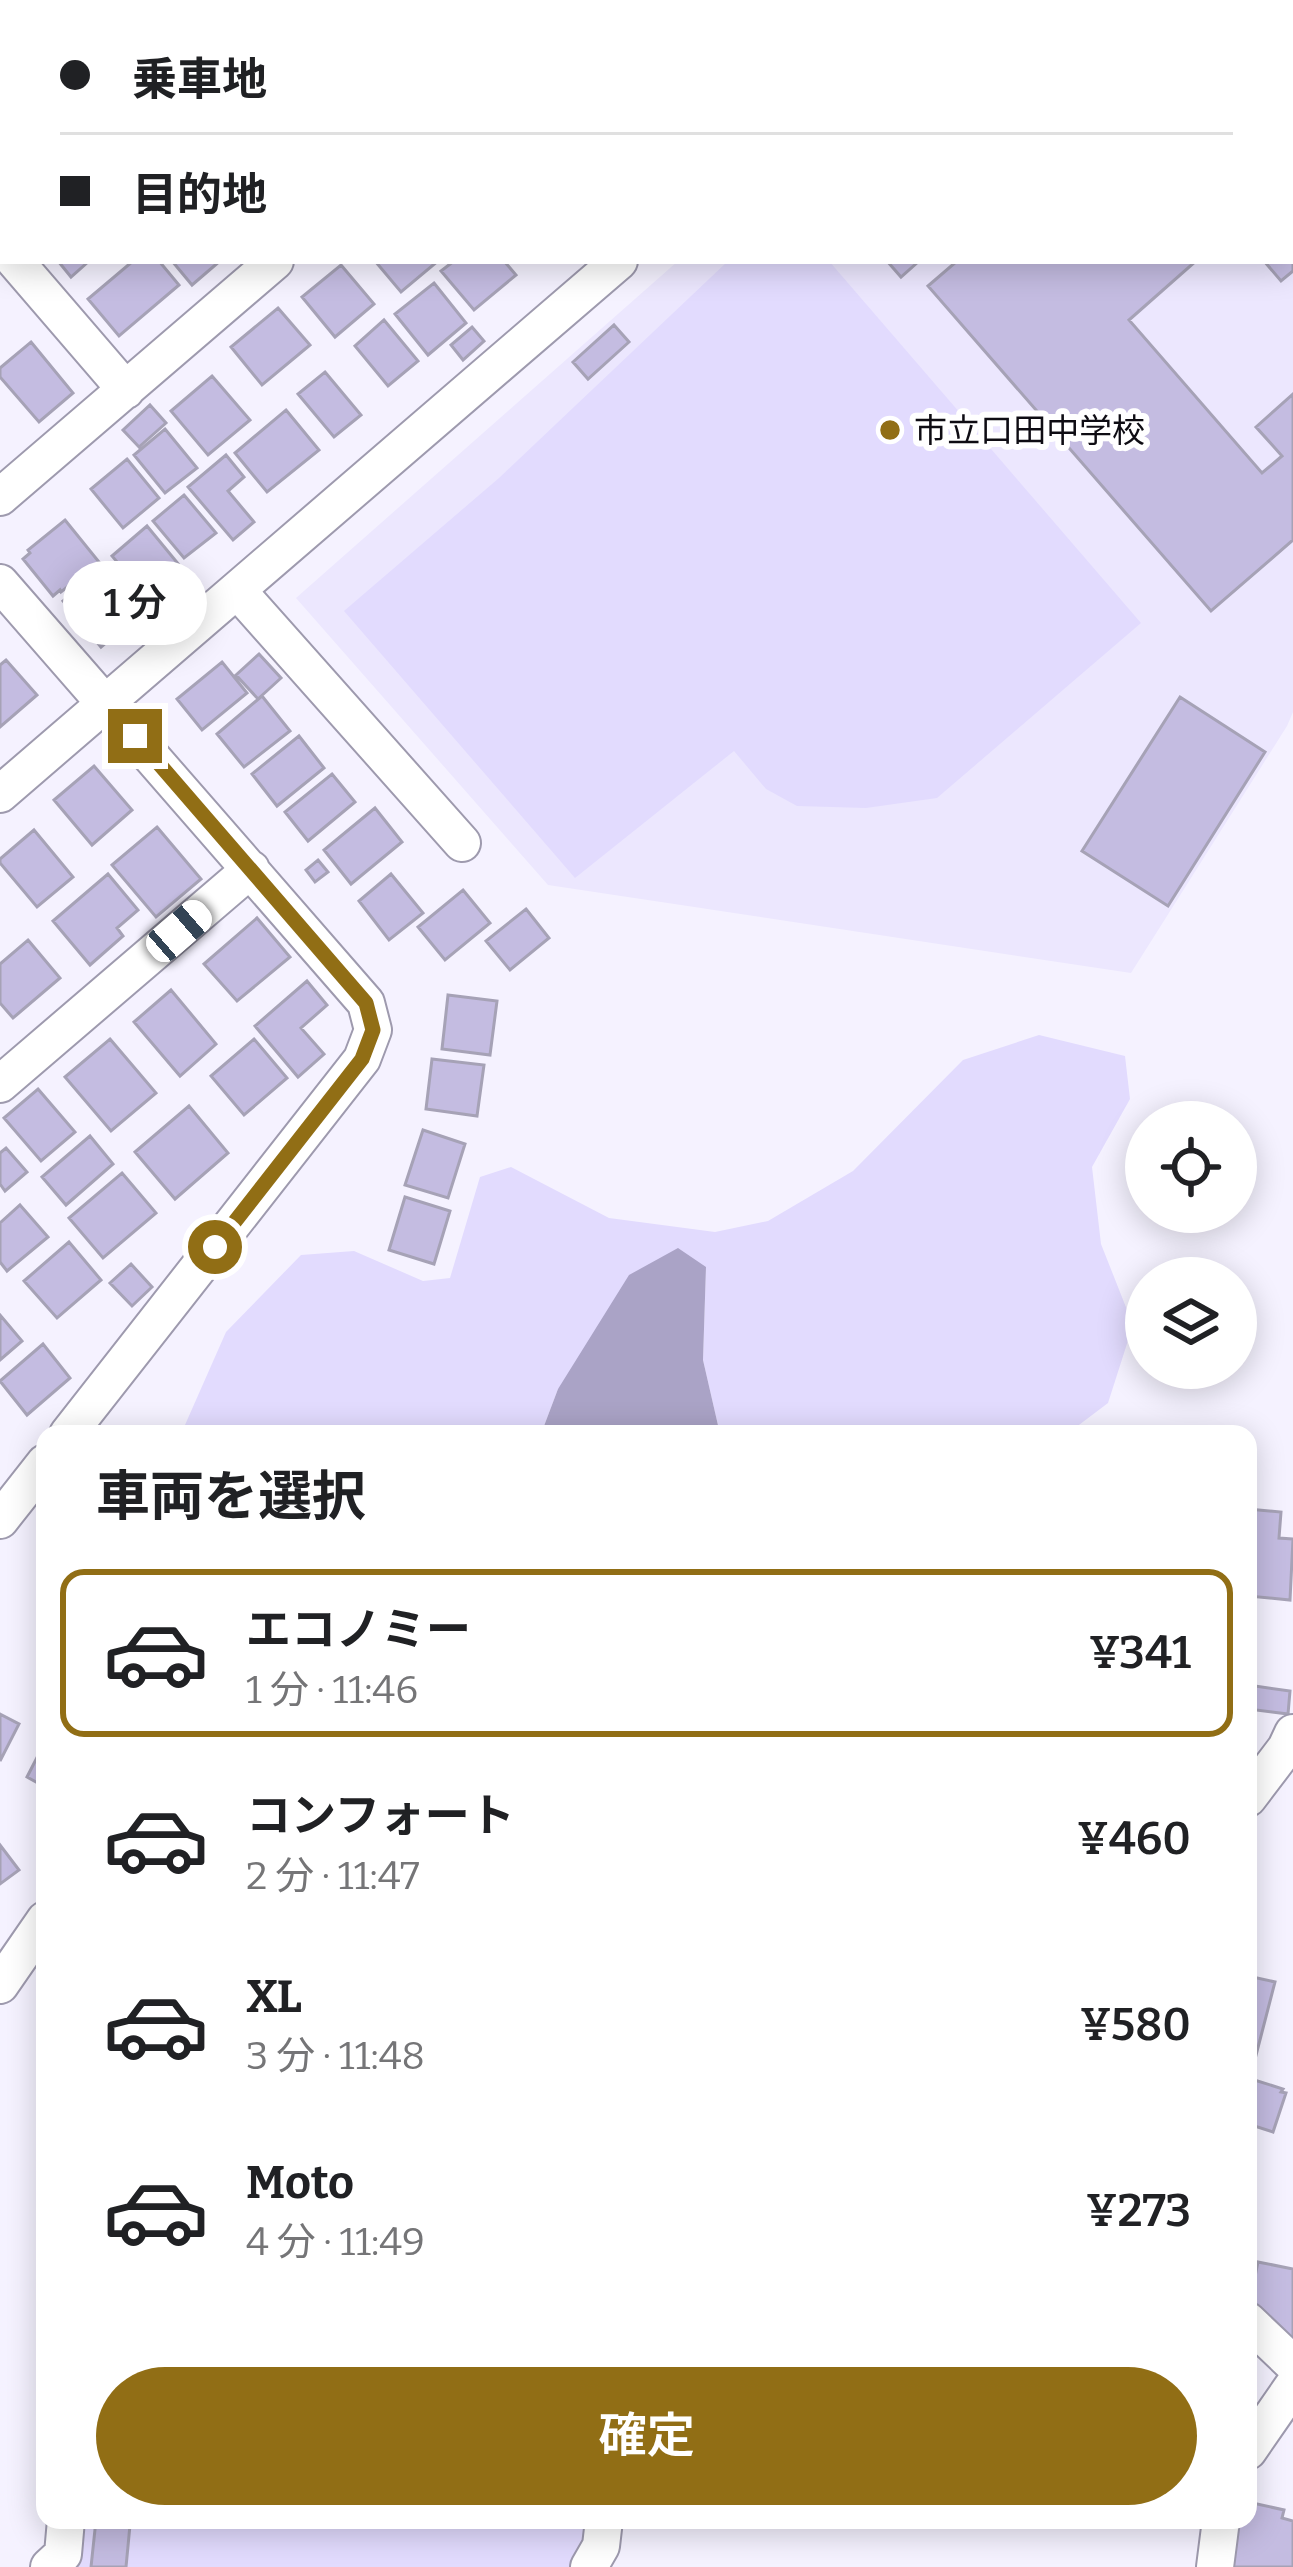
<!DOCTYPE html>
<html lang="ja">
<meta charset="utf-8">
<style>
:root{--surface:#fff;--page:#f6f6f6;--text:#202124;--muted:#757577;--line:#e0e0e0;--accent:#916e15}
body{margin:0;font-family:Bitter,"Noto Sans JP",serif;background:var(--page);color:var(--text);height:100vh;display:flex;flex-direction:column;font-size:45px;white-space:nowrap}
*{box-sizing:border-box;margin:0}
p{font-size:39px;color:var(--muted)}
.icon{flex:none;width:66px;height:66px;fill:none;stroke:currentColor;stroke-width:2;stroke-linecap:round;stroke-linejoin:round}
.map{position:relative;flex:1;overflow:hidden}
.details{position:absolute;left:36px;top:1425px;width:1221px;height:1104px;display:flex;flex-direction:column;background:var(--surface);border-radius:24px;box-shadow:0 6px 30px #0003}
.details>*{flex:none}
.banner{position:absolute;left:0px;top:0px;width:1293px;height:264px;box-shadow:0 6px 30px #0003;display:grid;align-content:center;height:264px;padding:0 60px;background:var(--surface)}
.tools{position:absolute;left:1125px;top:1101px;display:grid;gap:24px}
.tools a{display:grid;place-items:center;width:132px;height:132px;border-radius:50%;background:var(--surface);box-shadow:0 6px 30px #0003;font-size:60px}
.end{position:absolute;width:54px;height:54px;margin:-27px;border:15px solid #916e15;background:#fff;box-shadow:0 0 0 6px #fff}
.from{border-radius:50%}
.bubble{position:absolute;height:84px;border-radius:42px;background:var(--surface);box-shadow:0 6px 30px #0003;font-size:39px;font-weight:600;line-height:84px;text-align:center}
.car{position:absolute;width:36px;height:72px;margin:-36px -18px;border-radius:15px;box-shadow:0 0 9px 3px #0007;background:linear-gradient(#fff 24%,#345 0 40%,#fff 0 76%,#345 0 86%,#fff 0)}
.banner b{display:flex;align-items:center;gap:42px;height:114px;font-size:45px}
.banner b+b{border-top:3px solid var(--line)}
.banner i{width:30px;height:30px;background:var(--text)}
ul{padding:0;list-style:none}
li{display:flex;align-items:center;gap:36px;height:168px;margin:0 24px 18px;padding:0 36px;border:6px solid transparent;border-radius:24px}
li div{flex:1}
li b{display:block;font-size:45px}
li em{font-style:normal;font-weight:600}
li.selected{border-color:var(--accent)}
li>.icon{width:108px;height:108px;stroke-width:1.5}
h2{padding:0 60px;font-size:54px;line-height:144px}
.primary-button{display:flex;gap:24px;margin-top:auto;padding:24px 60px}
.primary-button a{flex:1;height:138px;border-radius:72px;background:var(--accent);color:#fff;font-size:48px;font-weight:600;line-height:138px;text-align:center}
.map>svg:first-child{display:block}
</style>
<div class="map">
<svg width="1293" height="2567" viewBox="0 0 1293 2567">
<rect width="100%" height="100%" fill="#f5f2ff"/>
<path fill="#ece7fe" d="M974,0H1293V712L1287,726L1131,973L548,885L296,598L678,261H1290V3H970Z"/>
<path fill="#e2dbfe" d="M728,261H829L1141,623L937,798L866,808L797,806L766,789L734,751L575,878L344,611L499,478Z
M1039,1035L1125,1056L1130,1099L1092,1167L1101,1244L1133,1325L1108,1403L1067,1434H720L703,1360L706,1267L558,1389L541,1434H181L226,1332L301,1255L354,1251L423,1281L450,1278L480,1177L511,1167L609,1218L715,1232L768,1221L853,1171L963,1060Z
M87,2520H594L576,2567H78Z"/>
<path fill="#aaa3c6" d="M678,1248L706,1267L703,1360L720,1434H541L558,1389L629,1275Z"/>
<path fill="#c4bce1" stroke="#a6a2b6" stroke-width="3" d="M772,0H847L844,3H770Z
M1121,0H1293V15L1290,18V3H1123Z
M1290,159L1293,162V271L1281,281L1264,261H1290Z
M58,261H89L71,277Z
M133,261H159L179,285L119,336L88,299Z
M172,261H220L192,285Z
M375,261H438L401,292Z
M454,261H504L516,275L474,310L441,271Z
M887,261H919L901,277Z
M957,261H1196L1129,320L1262,473L1282,456L1256,427L1293,394V540L1211,611L928,286Z
M341,265L374,304L335,337L302,297Z
M434,283L466,323L428,355L395,314Z
M278,308L310,345L262,385L231,347Z
M384,320L418,361L388,386L355,346Z
M614,325L629,342L588,379L573,362Z
M472,327L484,341L463,360L451,345Z
M31,342L73,393L39,422L0,377V368Z
M325,372L361,415L334,437L298,394Z
M212,376L250,420L208,455L171,411Z
M150,405L166,423L139,447L123,430Z
M286,410L319,450L267,492L235,453Z
M165,429L197,468L165,493L134,455Z
M226,455L244,477L228,491L254,522L233,540L188,487Z
M127,459L159,498L123,528L91,489Z
M184,495L216,533L184,558L153,521Z
M65,520L99,562L61,592L60,590L53,596L23,559L30,553L28,550Z
M147,526L180,566L145,595L112,556Z
M98,573L135,618L101,647L63,601Z
M259,654L281,678L258,699L236,675Z
M6,660L37,695L0,727V665Z
M222,662L247,693L202,730L177,699Z
M262,696L290,731L244,767L217,734Z
M1180,697L1265,752L1168,906L1082,851Z
M299,736L324,768L277,806L252,774Z
M94,766L132,810L92,845L54,800Z
M332,774L355,802L308,841L285,812Z
M375,808L402,842L351,884L324,850Z
M157,827L201,879L156,917L112,865Z
M34,830L73,877L37,907L0,863V859Z
M318,860L328,872L315,882L306,870Z
M108,874L138,910L117,928L123,936L90,965L53,921Z
M391,874L423,913L389,940L359,901Z
M463,890L490,923L445,960L418,927Z
M526,909L549,938L510,970L486,941Z
M257,918L290,957L237,1001L204,964Z
M28,940L60,978L13,1018L0,1003V964Z
M307,981L327,1005L301,1028L324,1054L298,1077L255,1026Z
M171,990L216,1044L180,1076L134,1022Z
M448,995L497,1001L490,1055L442,1049Z
M110,1039L156,1093L111,1131L65,1077Z
M254,1039L287,1078L244,1115L211,1076Z
M432,1059L484,1065L477,1116L426,1109Z
M38,1089L75,1132L41,1161L4,1118Z
M189,1106L228,1153L175,1199L135,1152Z
M423,1130L465,1144L448,1198L405,1185Z
M90,1136L113,1164L66,1205L42,1177Z
M6,1148L27,1172L5,1191L0,1184V1153Z
M122,1173L156,1213L103,1258L69,1218Z
M405,1197L450,1211L434,1264L389,1250Z
M20,1205L48,1237L7,1271L0,1262V1223Z
M69,1242L101,1280L57,1318L24,1281Z
M131,1264L152,1287L132,1306L110,1283Z
M0,1315L22,1341L0,1360Z
M43,1344L70,1378L27,1415L0,1381Z
M1248,1509L1281,1512L1279,1538L1293,1539L1290,1600L1248,1596Z
M1248,1685L1290,1691L1288,1714L1248,1709Z
M0,1714L19,1724L0,1761Z
M45,1742V1787L27,1777Z
M0,1845L19,1870L0,1884Z
M1248,1976L1275,1982L1254,2063L1248,2062Z
M1248,2078L1283,2089L1281,2092L1286,2093L1273,2132L1248,2124Z
M1258,2262L1293,2269V2338L1274,2333L1249,2306Z
M1248,2502L1284,2510L1282,2518L1293,2521V2567H1228L1238,2520H1248Z
M96,2520H119V2524L130,2525L126,2567H91Z"/>
<g fill="none" stroke-linecap="round" stroke-linejoin="round">
<defs>
<path id="minor" d="M719,0L722,3
M249,3L252,0
M575,3L579,0
M917,3L921,0
M0,215L3,212
M15,261L126,390
M0,497L275,261
M0,583L366,1003L373,1030L362,1059L68,1434
M237,590L462,843
M0,794L619,261
M0,1084L251,869
M0,1520L45,1463
M1248,1798L1286,1748L1293,1733
M0,1985L45,1920
M1248,2321L1293,2364
M1248,2451L1293,2386
M49,2567L63,2554L66,2520
M589,2567L601,2546L604,2520
M1215,2567L1221,2520"/>
</defs>
<use href="#minor" stroke="#9e9aae" stroke-width="40"/>
<use href="#minor" stroke="#fff" stroke-width="36"/>
</g>
<g fill="none" stroke-linecap="round" stroke-linejoin="round">
<path stroke="#916e15" stroke-width="15" d="M135,736L366,1003L373,1030L362,1059L215,1247"/>
</g>
<circle fill="#916e15" stroke="#fff" stroke-width="4.5" cx="890" cy="430" r="12"/>
<g text-anchor="middle" stroke-width="12" stroke-linejoin="round" paint-order="stroke">
<g font-size="33" fill="#0e0c13" stroke="#fff" text-anchor="start">
<text x="914" y="442">市立口田中学校</text>
</g>
</g>
</svg>
<div class="tools">
<a><svg class="icon" aria-label="locate" viewBox="0 0 24 24"><circle cx="12" cy="12" r="6"/><path d="M12 2v4M12 18v4M2 12h4M18 12h4"/></svg></a>
<a><svg class="icon" aria-label="layers" viewBox="0 0 24 24"><path d="M12 4l9 5-9 5-9-5zM3 14l9 5 9-5"/></svg></a>
</div>
<i class="end from" style="left:215px;top:1247px"></i>
<i class="end" style="left:135px;top:736px"></i>
<div class="bubble" style="left:63px;top:561px;width:144px">1 分</div>
<i class="car" style="left:179px;top:931px;rotate:49deg"></i>
<div class="banner">
<b><i class="from"></i>乗車地</b>
<b><i></i>目的地</b>
</div>
<section class="details">
<h2>車両を選択</h2>
<ul>
<li class="selected"><svg class="icon" aria-label="car" viewBox="0 0 24 24"><path d="M5 17H2v-5l4-1 3-4h7l3 4 3 1v5h-3M9 17h6M6 11h13"/><circle cx="7" cy="17" r="2"/><circle cx="17" cy="17" r="2"/></svg><div><b>エコノミー</b><p>1 分 · 11:46</p></div><em>¥341</em></li>
<li><svg class="icon" aria-label="car" viewBox="0 0 24 24"><path d="M5 17H2v-5l4-1 3-4h7l3 4 3 1v5h-3M9 17h6M6 11h13"/><circle cx="7" cy="17" r="2"/><circle cx="17" cy="17" r="2"/></svg><div><b>コンフォート</b><p>2 分 · 11:47</p></div><em>¥460</em></li>
<li><svg class="icon" aria-label="car" viewBox="0 0 24 24"><path d="M5 17H2v-5l4-1 3-4h7l3 4 3 1v5h-3M9 17h6M6 11h13"/><circle cx="7" cy="17" r="2"/><circle cx="17" cy="17" r="2"/></svg><div><b>XL</b><p>3 分 · 11:48</p></div><em>¥580</em></li>
<li><svg class="icon" aria-label="car" viewBox="0 0 24 24"><path d="M5 17H2v-5l4-1 3-4h7l3 4 3 1v5h-3M9 17h6M6 11h13"/><circle cx="7" cy="17" r="2"/><circle cx="17" cy="17" r="2"/></svg><div><b>Moto</b><p>4 分 · 11:49</p></div><em>¥273</em></li>
</ul>
<div class="primary-button"><a>確定</a></div>
</section>
</div>
